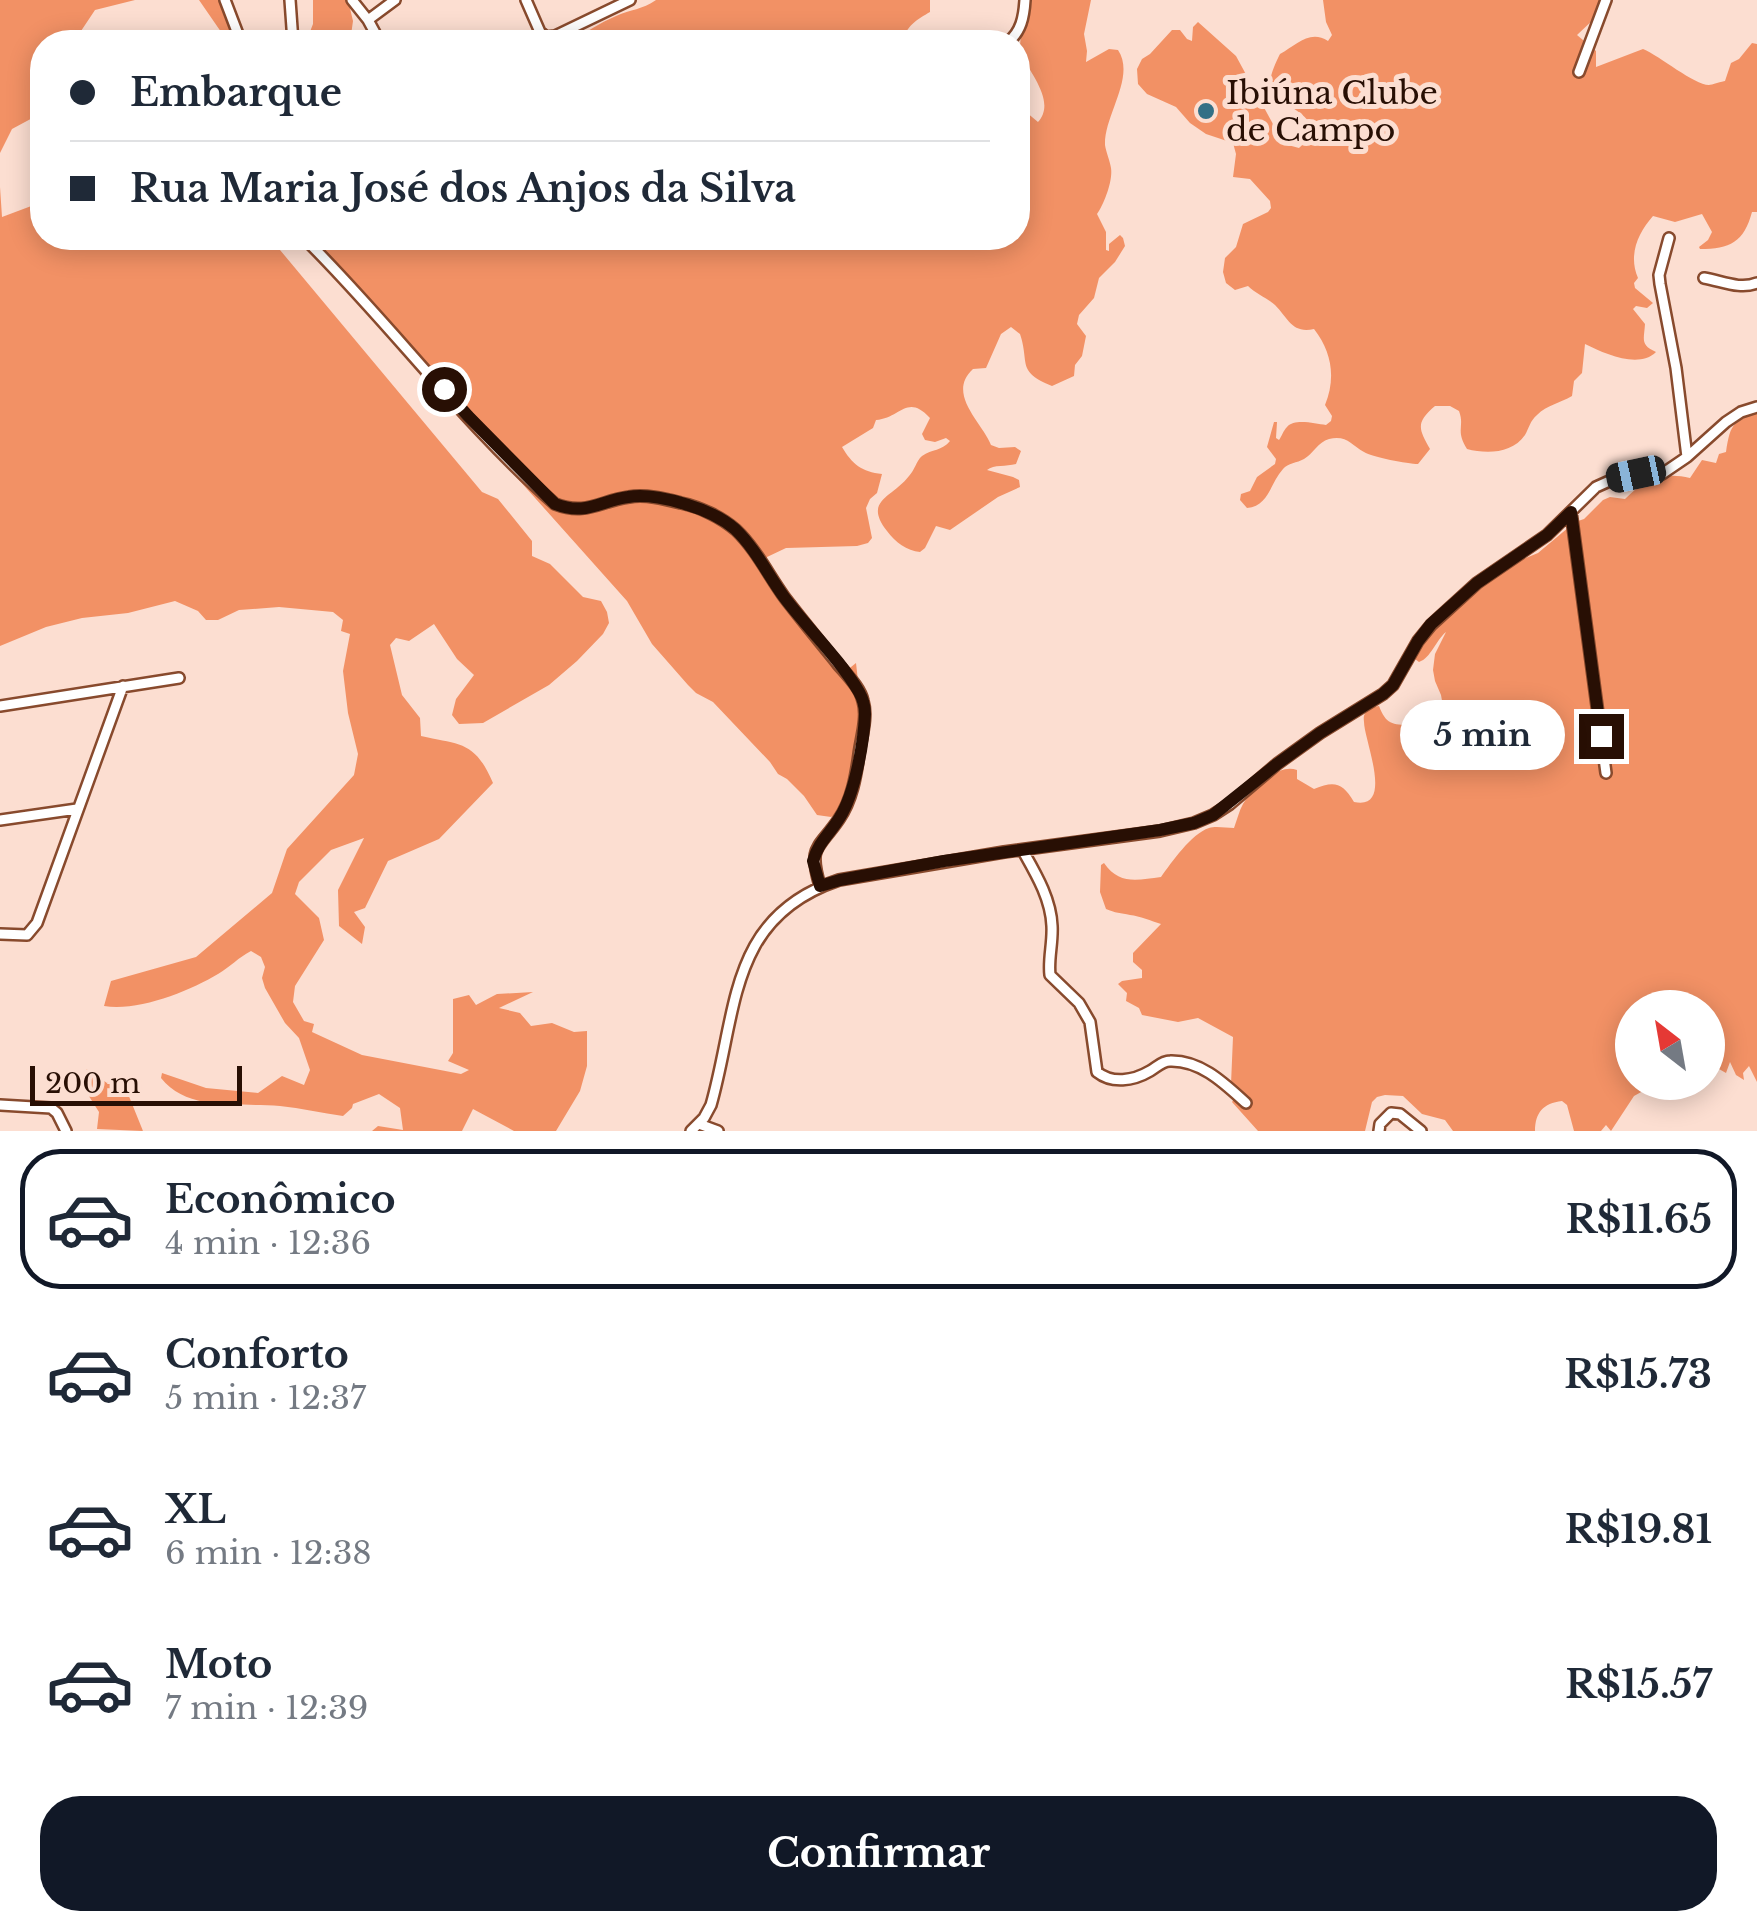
<!DOCTYPE html>
<html lang="pt">
<meta charset="utf-8">
<style>
:root{--surface:#fff;--page:#f2f2f3;--text:#1f2937;--muted:#747a83;--line:#e0e1e3;--accent:#111827}
body{margin:0;font-family:"Libre Baskerville",serif;background:var(--page);color:var(--text);height:100vh;display:flex;flex-direction:column;font-size:38px;white-space:nowrap}
*{box-sizing:border-box;margin:0}
p{font-size:32px;color:var(--muted)}
.icon{flex:none;width:55px;height:55px;fill:none;stroke:currentColor;stroke-width:2;stroke-linecap:round;stroke-linejoin:round}
.map{position:relative;height:1131px;overflow:hidden}
.drawer{display:flex;flex-direction:column;background:var(--surface);flex:1}
.drawer>*{flex:none}
.banner{position:absolute;left:30px;top:30px;width:1000px;height:220px;border-radius:40px;box-shadow:0 5px 25px #0003;display:grid;align-content:center;height:220px;padding:0 40px;background:var(--surface)}
.needle{width:65px;rotate:329deg}
.controls{position:absolute;left:1615px;top:990px;display:grid;gap:20px}
.controls a{display:grid;place-items:center;width:110px;height:110px;border-radius:50%;background:var(--surface);box-shadow:0 5px 25px #0003;font-size:50px}
.scale{position:absolute;left:30px;bottom:25px;width:212px;box-sizing:border-box;padding-left:10px;border:5px solid #280f04;border-top:0;font-size:28px;line-height:35px;white-space:nowrap;color:#280f04;-webkit-text-stroke:8px #fcded1;paint-order:stroke}
.end{position:absolute;width:45px;height:45px;margin:-22px;border:12px solid #280f04;background:#fff;box-shadow:0 0 0 5px #fff}
.from{border-radius:50%}
.bubble{position:absolute;height:70px;border-radius:35px;background:var(--surface);box-shadow:0 5px 25px #0003;font-size:32px;font-weight:700;line-height:70px;text-align:center}
.car{position:absolute;width:30px;height:60px;margin:-30px -15px;border-radius:12px;box-shadow:0 0 8px 2px #0007;background:linear-gradient(#222 24%,#8ab4d8 0 40%,#222 0 76%,#8ab4d8 0 86%,#222 0)}
.banner b{display:flex;align-items:center;gap:35px;height:95px;font-size:38px}
.banner b+b{border-top:2px solid var(--line)}
.banner i{width:25px;height:25px;background:var(--text)}
ul{padding:18px 0 0;list-style:none}
li{display:flex;align-items:center;gap:30px;height:140px;margin:0 20px 15px;padding:0 20px;border:5px solid transparent;border-radius:40px}
li div{flex:1}
li b{display:block;font-size:38px}
li em{font-style:normal;font-weight:700}
li.on{border-color:var(--accent)}
li>.icon{width:90px;height:90px;stroke-width:1.5}
.button{display:flex;gap:20px;margin-top:auto;padding:20px 40px}
.button a{flex:1;height:115px;border-radius:40px;background:var(--accent);color:#fff;font-size:40px;font-weight:700;line-height:115px;text-align:center}
.map>svg:first-child{display:block}
</style>
<div class="map">
<svg width="1757" height="1131" viewBox="0 0 1757 1131">
<rect width="100%" height="100%" fill="#fcded1"/>
<path fill="#f29165" d="M0,0H135L95,10L81,31V42H42V109L38,115L12,129L0,153Z
M199,0H220L236,42H228Z
M313,0H348L353,21L350,42H306L313,24Z
M656,0H930V12C918,19 904,27 904,42H571C585,32 600,23 616,16C631,9 642,10 656,0Z
M1031,0H1091L1084,34L1087,51L1086,62L1109,49L1118,50C1136,77 1104,115 1105,145C1106,152 1110,161 1111,168C1113,181 1104,204 1097,214L1106,232V250L1109,251V244L1120,235L1123,238L1125,246L1115,262L1099,278L1094,298L1079,315L1077,324L1086,336L1082,356L1075,365L1074,376L1052,386C1016,371 1030,364 1020,334L1011,327L1001,334L986,368L973,369C946,394 982,422 991,445L999,448L1015,447L1021,451L1016,464C1006,467 994,464 987,470L1013,477L1019,480L1020,487L998,497L950,530L936,526L925,548L920,552C907,551 895,542 887,531C863,500 892,498 909,476C915,470 916,461 922,456C932,449 942,451 950,441L946,438L935,442L925,440L922,434L930,418C907,393 901,418 876,420L873,428L842,447C852,464 862,472 882,474L877,493L870,499L866,508L872,538L868,543L857,546L786,548L767,557L764,571L787,604L833,650L841,675L856,663L863,725L852,783L841,811L831,817L817,815L804,796L787,779L778,774L770,762L713,702L696,693L688,685L652,644L627,601L303,238H1018V119L1026,112L1038,122C1056,102 1031,75 1022,55C1014,38 1033,17 1031,0Z
M1323,0H1607L1595,18L1577,35L1596,51V67L1643,49C1660,56 1694,85 1709,85C1711,85 1723,81 1725,81L1731,63L1739,59L1752,43L1757,44V212H1752C1744,242 1730,249 1700,249L1699,247L1708,240L1712,232L1702,214L1675,222L1653,216C1638,233 1628,255 1638,278L1634,283L1635,288L1653,303L1647,308L1636,306L1633,309L1645,324C1644,340 1640,345 1656,352C1639,369 1605,354 1585,344L1582,373L1574,381L1572,396C1560,403 1547,405 1537,415C1530,421 1529,428 1525,435C1512,454 1486,454 1467,449C1455,430 1465,427 1459,411L1450,406H1435C1415,423 1419,429 1430,449L1418,464C1408,464 1372,457 1364,452C1351,445 1347,435 1329,439C1318,442 1313,454 1304,459C1297,463 1288,463 1283,469C1270,483 1269,506 1247,508L1240,500L1241,494L1250,491L1257,477L1275,464L1276,459L1267,447L1274,422H1277L1276,438L1279,440C1282,436 1283,431 1287,427C1295,418 1315,424 1326,425L1331,421L1332,416L1325,405C1336,378 1332,352 1314,329C1292,334 1288,318 1275,305C1267,298 1256,294 1248,286L1235,290L1226,283L1223,272L1225,258L1236,247L1243,224L1268,212L1271,208L1270,201L1250,179L1233,177L1236,154L1233,143L1206,134L1190,123L1176,107L1147,94L1138,84L1137,69L1142,59L1150,54L1172,30H1180L1187,39L1192,41L1193,27L1198,22L1236,56L1280,137L1288,145L1299,148C1337,115 1272,107 1270,86C1269,77 1276,62 1280,54C1296,45 1310,29 1328,41L1332,35L1326,22Z
M0,187L2,217L42,202V238H270L482,492L498,499L532,541V556L550,564L583,597L601,601L607,612L609,623L603,634L577,661L549,685L483,723L459,724L452,715L456,699L474,675L457,659L434,624L409,641L396,638L390,645L402,695L420,718L421,736C461,745 475,741 493,783L439,839L388,861L365,908L354,912L365,927L362,944L339,926L338,890L364,838L331,850L299,882L295,894L319,918L324,940L295,986L293,1002L304,1021L314,1024L312,1032L362,1055L461,1074L469,1070L448,1061L453,1053V999L469,995L476,1005L497,994L533,992L499,1008L520,1013L531,1026L552,1023L574,1032L587,1031V1066L580,1091L556,1131H514L473,1109L462,1131H372L378,1126L403,1130L400,1108L379,1094L353,1104L352,1108L343,1116C322,1113 301,1108 280,1106C241,1102 189,1113 161,1078L162,1073L206,1088L258,1093L282,1076L304,1085L310,1070L299,1038L285,1023L265,988L262,978L265,967L261,957L251,951C239,957 230,967 218,974C190,991 137,1012 104,1006L111,981L196,957L272,893L287,849L354,775L358,754L348,713L343,671L350,634L341,631L343,620L333,612L279,607L239,610L218,620H206L198,611L175,601L128,613L82,618L46,627L0,646Z
M1757,409V1082L1749,1066L1743,1073L1744,1080L1736,1075L1730,1062L1726,1073L1719,1069H1708V1008H1632V1082L1647,1083L1643,1091L1634,1096L1611,1131L1606,1125L1601,1131H1574L1567,1105L1562,1101C1543,1103 1535,1113 1535,1131H1453L1445,1120L1422,1114L1403,1096L1385,1095L1377,1097L1372,1102L1365,1131H1258L1232,1102L1236,1096L1231,1084L1233,1037L1198,1018L1178,1022L1142,1015L1139,1008L1126,1001L1127,993L1118,984L1122,981L1142,978V970L1133,962V953L1161,924C1151,921 1140,916 1130,915C1121,913 1115,913 1106,909L1100,892L1101,865L1104,863C1119,885 1137,880 1161,877C1172,862 1191,834 1209,828C1216,826 1226,828 1234,828C1237,820 1239,811 1243,804C1253,787 1278,763 1297,770V779L1314,789C1334,781 1342,782 1354,802C1395,811 1364,740 1364,722C1363,714 1365,714 1369,708L1379,706C1386,724 1392,725 1411,725L1418,716L1426,717L1429,723L1419,741L1421,744L1438,741L1448,734L1441,695L1435,681L1433,670L1435,654L1446,632C1436,640 1431,658 1419,662L1415,659L1421,644L1435,626L1452,614L1491,576L1516,562L1538,553L1575,522L1584,519L1603,500L1610,497L1625,499C1643,480 1663,471 1690,478L1702,460L1716,463L1719,454L1726,452C1731,419 1734,426 1757,409Z
M87,1069L107,1083L113,1075L126,1089L143,1131L97,1129L99,1112L80,1082Z"/>
<g fill="none" stroke-linecap="round" stroke-linejoin="round">
<defs>
<path id="minor" d="M225,0L241,42
M290,0L293,42
M352,0L368,20L380,42
M526,0L540,32L546,37L555,36L630,0
M368,20L395,0
M1008,42C1021,32 1024,17 1025,0
M1579,72L1606,0
M304,238C390,323 463,423 555,504C586,516 600,501 629,497C646,494 665,499 681,503C700,507 721,517 736,530C756,549 769,576 785,598C802,620 820,642 837,663C846,674 860,687 863,701C868,717 861,738 859,754C856,776 852,800 839,819C818,850 808,845 820,886
M1669,238L1659,275L1660,284L1676,368L1687,457
M1704,278C1722,281 1740,290 1757,283
M1571,512L1606,773
M0,706L179,678
M0,820L77,809
M1023,851C1036,874 1051,899 1052,926C1053,943 1048,959 1050,975L1079,1003L1090,1022L1097,1072C1112,1084 1133,1081 1150,1071C1157,1067 1162,1061 1170,1061C1201,1060 1225,1084 1246,1103
M0,934L27,935L37,923L123,686
M0,1105L51,1108L57,1113L66,1131
M699,1124L718,1131
M691,1131L704,1118L711,1105C738,1010 728,917 839,880L1004,852L1160,831L1194,823L1213,815L1230,804L1277,764L1320,733L1383,694L1393,685L1418,641L1431,625L1477,583L1547,535L1596,487L1616,478L1636,474H1662L1687,457L1726,422L1741,412L1757,407
M1379,1131L1380,1124L1391,1113L1400,1114L1421,1131"/>
</defs>
<use href="#minor" stroke="#884a2d" stroke-width="14"/>
<use href="#minor" stroke="#fff" stroke-width="9"/>
</g>
<g fill="none" stroke-linecap="round" stroke-linejoin="round">
<path stroke="#280f04" stroke-width="12" d="M444,389L468,416L555,504C586,516 599,501 628,497C646,494 671,499 688,505C705,510 722,518 735,529C755,548 768,575 784,597C808,629 839,658 859,692C863,699 865,706 865,714C864,742 855,793 840,817C830,834 819,841 813,861L820,886L840,880L944,861L1160,830L1194,823L1213,815L1277,764L1320,733L1383,694L1393,685L1418,641L1431,624L1477,583L1547,535L1571,512L1601,736"/>
</g>
<circle fill="#337086" stroke="#fcded1" stroke-width="4" cx="1206" cy="111" r="10"/>
<g text-anchor="middle" stroke-width="10" stroke-linejoin="round" paint-order="stroke">
<g font-size="32" fill="#280f04" stroke="#fcded1" text-anchor="start">
<text x="1226" y="104">Ibiúna Clube<tspan x="1226" dy="37">de Campo</tspan></text>
</g>
</g>
</svg>
<div class="controls">
<a><svg class="needle" viewBox="-14 -14 28 28"><path d="M0-13l5 13h-10z" fill="#e53935"/><path d="M0 13l5-13h-10z" fill="#747a83"/></svg></a>
</div>
<div class="scale">200 m</div>
<i class="end from" style="left:444px;top:389px"></i>
<i class="end" style="left:1601px;top:736px"></i>
<div class="bubble" style="left:1400px;top:700px;width:165px">5 min</div>
<i class="car" style="left:1636px;top:474px;rotate:258deg"></i>
<div class="banner">
<b><i class="from"></i>Embarque</b>
<b><i></i>Rua Maria José dos Anjos da Silva</b>
</div>
</div>
<section class="drawer">
<ul>
<li class="on"><svg class="icon" aria-label="car" viewBox="0 0 24 24"><path d="M5 17H2v-5l4-1 3-4h7l3 4 3 1v5h-3M9 17h6M6 11h13"/><circle cx="7" cy="17" r="2"/><circle cx="17" cy="17" r="2"/></svg><div><b>Econômico</b><p>4 min · 12:36</p></div><em>R$11.65</em></li>
<li><svg class="icon" aria-label="car" viewBox="0 0 24 24"><path d="M5 17H2v-5l4-1 3-4h7l3 4 3 1v5h-3M9 17h6M6 11h13"/><circle cx="7" cy="17" r="2"/><circle cx="17" cy="17" r="2"/></svg><div><b>Conforto</b><p>5 min · 12:37</p></div><em>R$15.73</em></li>
<li><svg class="icon" aria-label="car" viewBox="0 0 24 24"><path d="M5 17H2v-5l4-1 3-4h7l3 4 3 1v5h-3M9 17h6M6 11h13"/><circle cx="7" cy="17" r="2"/><circle cx="17" cy="17" r="2"/></svg><div><b>XL</b><p>6 min · 12:38</p></div><em>R$19.81</em></li>
<li><svg class="icon" aria-label="car" viewBox="0 0 24 24"><path d="M5 17H2v-5l4-1 3-4h7l3 4 3 1v5h-3M9 17h6M6 11h13"/><circle cx="7" cy="17" r="2"/><circle cx="17" cy="17" r="2"/></svg><div><b>Moto</b><p>7 min · 12:39</p></div><em>R$15.57</em></li>
</ul>
<div class="button"><a>Confirmar</a></div>
</section>
